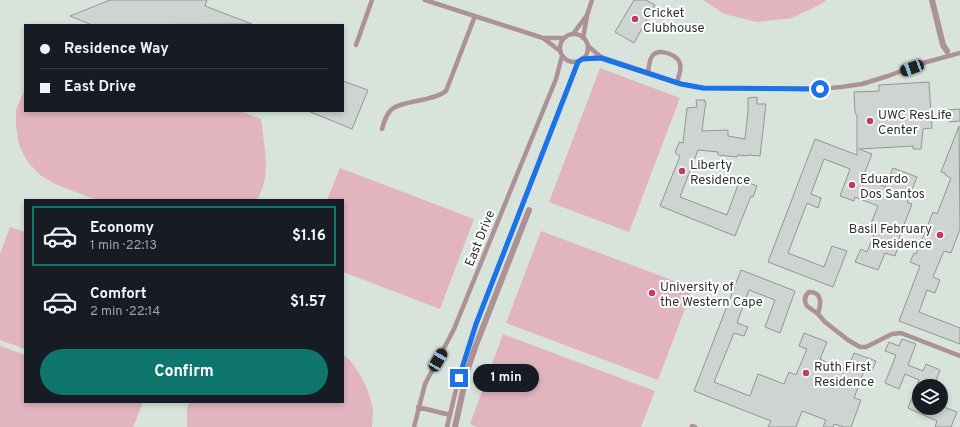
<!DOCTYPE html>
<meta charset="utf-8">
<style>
:root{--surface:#171b24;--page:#242831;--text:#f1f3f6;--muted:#9ea1a6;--line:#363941;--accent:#0f766e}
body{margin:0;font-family:Overpass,sans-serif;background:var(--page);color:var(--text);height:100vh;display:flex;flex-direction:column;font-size:15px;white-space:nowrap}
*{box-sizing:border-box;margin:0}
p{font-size:13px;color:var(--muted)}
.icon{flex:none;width:22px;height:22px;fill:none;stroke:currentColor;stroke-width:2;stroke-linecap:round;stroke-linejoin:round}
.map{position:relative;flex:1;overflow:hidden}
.drawer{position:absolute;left:24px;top:199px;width:320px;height:204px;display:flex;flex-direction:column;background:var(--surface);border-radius:0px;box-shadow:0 2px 6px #0003}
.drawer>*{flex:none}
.guide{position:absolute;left:24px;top:24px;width:320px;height:88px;border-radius:0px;box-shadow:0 2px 6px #0003;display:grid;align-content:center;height:88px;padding:0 16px;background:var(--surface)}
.tools{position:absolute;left:912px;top:379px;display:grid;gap:8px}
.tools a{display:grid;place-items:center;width:36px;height:36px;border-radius:50%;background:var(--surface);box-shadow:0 2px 6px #0003;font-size:20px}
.end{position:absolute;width:18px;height:18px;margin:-9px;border:5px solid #1a73e8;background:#fff;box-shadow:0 0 0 2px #fff}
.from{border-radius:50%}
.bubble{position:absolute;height:28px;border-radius:14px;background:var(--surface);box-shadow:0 2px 6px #0003;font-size:13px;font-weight:700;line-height:28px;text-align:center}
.car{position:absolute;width:12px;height:24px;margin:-12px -6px;border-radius:5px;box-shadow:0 0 3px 1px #0007;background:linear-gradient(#222 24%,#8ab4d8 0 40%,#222 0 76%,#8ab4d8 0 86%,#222 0)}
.guide b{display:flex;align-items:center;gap:14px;height:38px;font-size:15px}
.guide b+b{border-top:1px solid var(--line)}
.guide i{width:10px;height:10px;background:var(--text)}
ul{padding:7px 0 0;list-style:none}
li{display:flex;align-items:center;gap:12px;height:60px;margin:0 8px 6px;padding:0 8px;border:2px solid transparent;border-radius:0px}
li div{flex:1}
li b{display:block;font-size:15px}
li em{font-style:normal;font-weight:700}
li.on{border-color:var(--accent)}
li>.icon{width:36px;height:36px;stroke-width:1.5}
.cta{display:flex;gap:8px;margin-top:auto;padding:8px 16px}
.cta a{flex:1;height:46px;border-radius:24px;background:var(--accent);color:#fff;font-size:16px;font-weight:700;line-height:46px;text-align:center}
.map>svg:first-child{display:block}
</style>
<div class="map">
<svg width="960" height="427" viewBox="0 0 960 427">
<rect width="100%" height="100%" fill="#e9efeb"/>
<path fill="#d8e4db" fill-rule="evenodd" d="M0,0H960V427H0ZM25,25H343V111H25ZM25,200H343V402H25ZM919,386H941V408H919Z"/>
<path fill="#e1b4bf" d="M703,0H826L823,3L792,18L757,22L724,14Z
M600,68L680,98L629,232L549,202Z
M25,89V111H240L261,119C264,146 272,175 257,200H96L55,184L40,175L27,161L19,145L16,127V110Z
M340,168L474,219L440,309L343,272V200H327Z
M10,227L25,232V349L0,340V254Z
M541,231L693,288L658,380L506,323Z
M503,334L655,391L641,427H477L470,424Z
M0,346L25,355V402H143L133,427H0Z
M343,354C358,366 371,392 373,411C373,416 372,422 372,427H187V408L189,402H343Z"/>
<path fill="#ced4d0" stroke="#919693" d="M110,0H207L205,6L252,24L92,25L70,16Z
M634,0H646L655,5L634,43L615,32Z
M343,81L368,90L352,129L308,111H343Z
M929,82L932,128L923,129L921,149H913V146L859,149L872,154L863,177L885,187L893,168L917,177L907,202L912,204L896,246L898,247L895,256L885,253L878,270L855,262L861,249L867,252L878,225L871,223L878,206L855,197L854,201L840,196L850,169L824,159L811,194L821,198L818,208L807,203L788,253L824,267L832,246L847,251L833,287L768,262L815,139L857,155V116L855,112L854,92L879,91V85Z
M757,97V104H766L760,156L747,155V156L738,155L737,157L718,155V152L698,150L680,197L727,215L739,182L743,184L744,181L757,186L753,197L751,196L735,236L660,206L680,156L675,153L679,142L683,143L687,108L697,107L696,100H705L706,107H705L702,131L728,130V136L745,139L748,111V98Z
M960,109V121L949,122L948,110Z
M959,126L960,229L951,253L944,251L933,277L940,280L935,293L927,290L919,312L960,328V344L899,321L920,266L910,262L914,253L916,254L933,212L937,214L951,178L945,175V173L941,172Z
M741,270L795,291L780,333L765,327L775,300L749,290L737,323L748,327L744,336L734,333L714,382L750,396L758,374L784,384L789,372L796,375L807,349L799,346L804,333L827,342L820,359L830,364L847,370L854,353L876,361L871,373L864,371L854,398L861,400L851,427H844L834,424L833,427H823L826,420L802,411L796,427H768L771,421L694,391Z
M902,339L916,344L908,365L923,371L926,364L940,370L934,386H919V408H941V406L957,412L951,427H935L937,421L908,408L919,380L905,374L899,389L885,383L896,355L885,351L889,342L899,346Z"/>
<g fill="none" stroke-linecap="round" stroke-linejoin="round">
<path stroke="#ac9197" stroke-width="4.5" d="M425,0L543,38H564
M573,34L587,15L592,0
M560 48a14 14 0 1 1 28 0a14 14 0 1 1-28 0Z
M543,38L560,51
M583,38L587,16
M356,45L372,0
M588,46L601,57L681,84L703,88L820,89L841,87L862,84L888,76L923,63L960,53
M582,59L601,57
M648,73C649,67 649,59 653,55C660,48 678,55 680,64C682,70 678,77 677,83
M382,129C384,122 386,114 392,109C403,100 432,102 446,91L475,16
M818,314C821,304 823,292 809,292C804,296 804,301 807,306L818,314L825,322L848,340L860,347H866L892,334L901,333L960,356
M418,407L450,415
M692,426L695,427
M414,427L425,384L454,329L556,79L562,56
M447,427L459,377L476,324L578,62"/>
<path stroke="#ac9197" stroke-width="6" d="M932,0L943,45L947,51
M455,427L468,368L476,345L529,210"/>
</g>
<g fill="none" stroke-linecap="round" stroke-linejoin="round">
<path stroke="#1a73e8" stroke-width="5" d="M459,378L476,324L578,62L582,59L601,58L681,84L703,88L820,89"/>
</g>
<g fill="#c3386d" stroke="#fff" stroke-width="1.5">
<circle cx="635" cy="19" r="4"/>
<circle cx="870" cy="121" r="4"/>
<circle cx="682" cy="171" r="4"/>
<circle cx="852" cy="185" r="4"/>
<circle cx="940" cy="235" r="4"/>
<circle cx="652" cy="293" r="4"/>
<circle cx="806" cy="373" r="4"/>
</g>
<g text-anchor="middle" stroke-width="4" stroke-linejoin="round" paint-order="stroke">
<g font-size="13" fill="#303231" stroke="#fff" text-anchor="start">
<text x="643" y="17">Cricket<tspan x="643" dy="15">Clubhouse</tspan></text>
<text x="878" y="119">UWC ResLife<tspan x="878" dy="15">Center</tspan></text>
<text x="690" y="169">Liberty<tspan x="690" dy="15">Residence</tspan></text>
<text x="860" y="183">Eduardo<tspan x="860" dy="15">Dos Santos</tspan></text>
<text x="932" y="233" text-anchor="end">Basil February<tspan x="932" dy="15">Residence</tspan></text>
<text x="660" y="291">University of<tspan x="660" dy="15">the Western Cape</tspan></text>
<text x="814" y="371">Ruth First<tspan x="814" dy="15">Residence</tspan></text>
</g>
<g font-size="13" fill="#303231" stroke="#fff">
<text transform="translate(479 238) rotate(-68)" y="5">East Drive</text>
</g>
</g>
</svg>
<div class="tools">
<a><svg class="icon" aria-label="layers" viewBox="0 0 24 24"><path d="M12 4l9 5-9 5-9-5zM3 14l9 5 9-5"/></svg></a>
</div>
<i class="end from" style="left:820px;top:89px"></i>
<i class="end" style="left:459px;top:378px"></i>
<div class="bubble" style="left:473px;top:364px;width:66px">1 min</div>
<i class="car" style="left:912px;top:68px;rotate:250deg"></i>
<i class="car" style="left:438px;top:360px;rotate:30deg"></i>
<div class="guide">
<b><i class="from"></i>Residence Way</b>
<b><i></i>East Drive</b>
</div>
<section class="drawer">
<ul>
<li class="on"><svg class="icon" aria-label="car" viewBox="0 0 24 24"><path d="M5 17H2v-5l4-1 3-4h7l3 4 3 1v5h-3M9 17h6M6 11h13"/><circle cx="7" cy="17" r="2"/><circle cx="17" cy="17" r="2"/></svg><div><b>Economy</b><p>1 min · 22:13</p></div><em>$1.16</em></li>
<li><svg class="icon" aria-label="car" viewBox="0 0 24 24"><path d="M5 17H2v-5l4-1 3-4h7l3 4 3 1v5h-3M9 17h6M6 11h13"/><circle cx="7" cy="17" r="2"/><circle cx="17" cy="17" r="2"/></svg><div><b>Comfort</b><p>2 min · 22:14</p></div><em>$1.57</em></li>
</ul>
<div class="cta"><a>Confirm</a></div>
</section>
</div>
